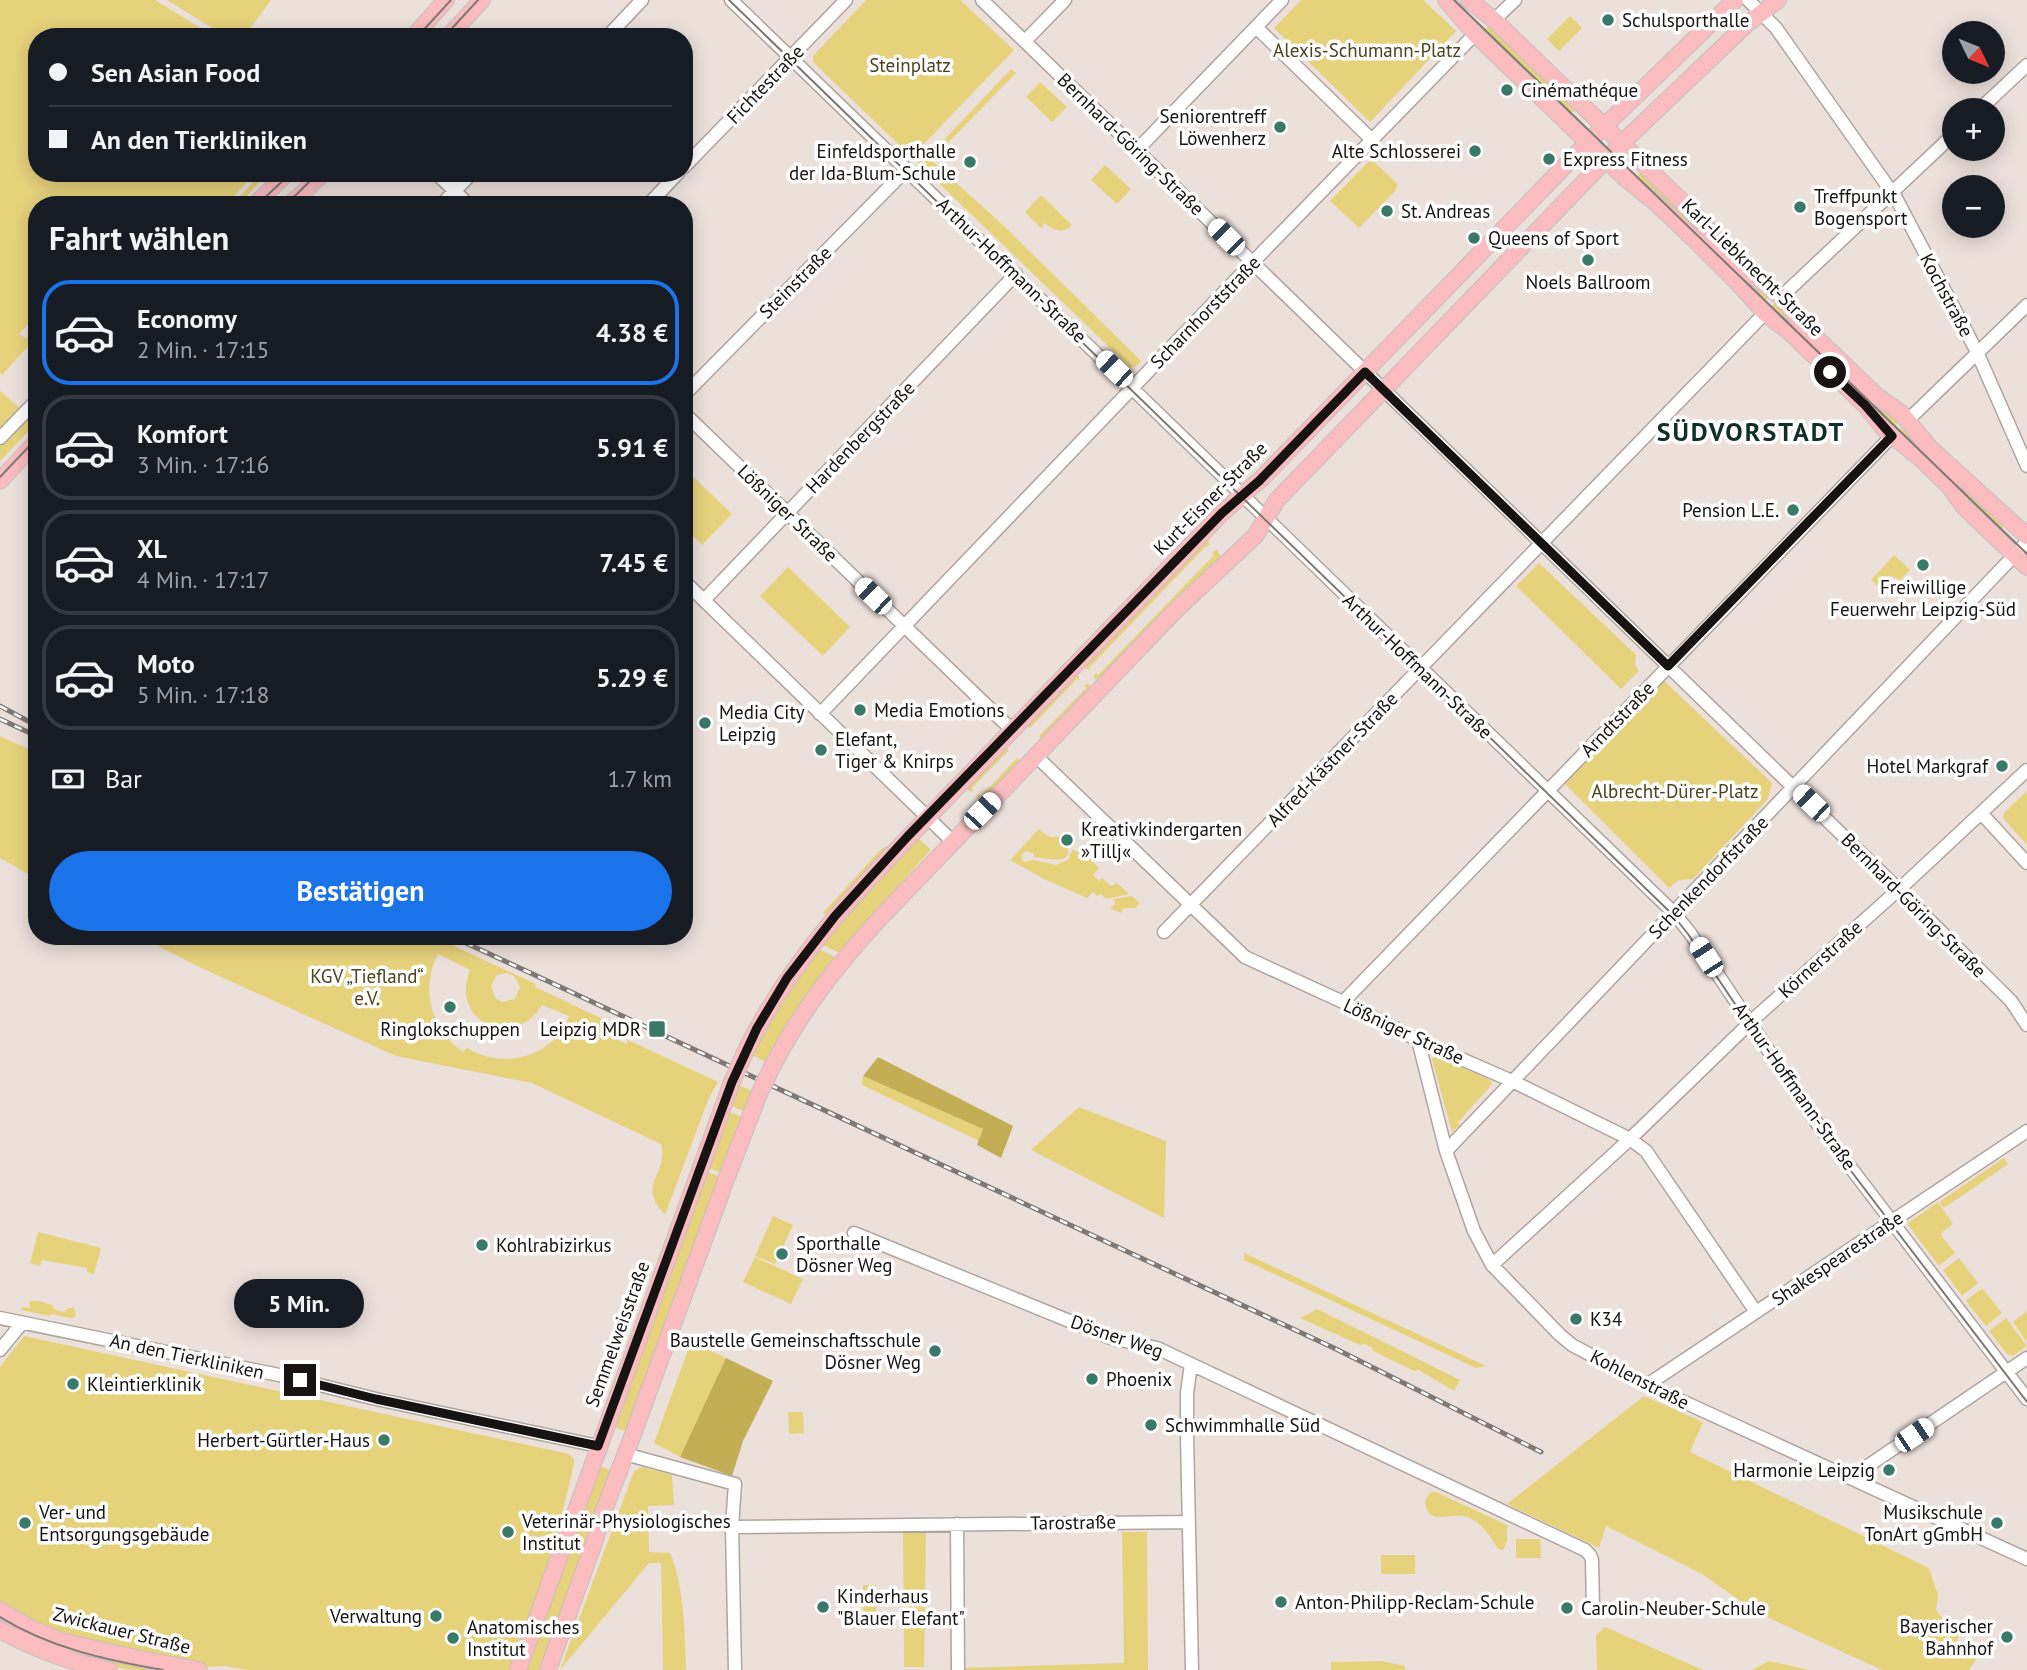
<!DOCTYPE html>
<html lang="de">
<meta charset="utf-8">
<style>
:root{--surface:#171b24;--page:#20242c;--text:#f1f3f6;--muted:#9ea1a6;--line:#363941;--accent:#1a73e8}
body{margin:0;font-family:"PT Sans",sans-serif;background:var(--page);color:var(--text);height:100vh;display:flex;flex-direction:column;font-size:26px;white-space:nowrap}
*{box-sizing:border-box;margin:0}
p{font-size:23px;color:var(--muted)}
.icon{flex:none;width:38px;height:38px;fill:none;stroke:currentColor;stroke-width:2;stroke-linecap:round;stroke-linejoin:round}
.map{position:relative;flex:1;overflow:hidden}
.panel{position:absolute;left:28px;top:196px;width:665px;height:749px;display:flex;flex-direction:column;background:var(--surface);border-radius:28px;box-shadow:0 4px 18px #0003}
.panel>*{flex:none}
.banner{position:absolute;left:28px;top:28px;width:665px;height:154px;border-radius:28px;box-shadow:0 4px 18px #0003;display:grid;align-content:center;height:154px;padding:0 21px;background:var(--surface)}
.needle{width:46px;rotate:133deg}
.tools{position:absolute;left:1942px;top:21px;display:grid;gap:14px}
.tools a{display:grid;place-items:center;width:63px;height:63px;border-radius:50%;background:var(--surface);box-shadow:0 4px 18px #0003;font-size:35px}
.end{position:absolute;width:32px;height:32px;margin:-16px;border:9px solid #171312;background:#fff;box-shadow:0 0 0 4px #fff}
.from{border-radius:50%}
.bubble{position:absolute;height:49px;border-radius:24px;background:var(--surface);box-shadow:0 4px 18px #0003;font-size:23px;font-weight:700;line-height:49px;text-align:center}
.car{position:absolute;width:21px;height:42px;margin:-21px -10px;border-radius:9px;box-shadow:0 0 5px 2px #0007;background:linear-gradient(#fff 24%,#345 0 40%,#fff 0 76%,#345 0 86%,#fff 0)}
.banner b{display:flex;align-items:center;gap:24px;height:66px;font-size:26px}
.banner b+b{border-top:2px solid var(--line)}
.banner i{width:18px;height:18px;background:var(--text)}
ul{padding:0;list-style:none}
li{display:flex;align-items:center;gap:21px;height:105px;margin:0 14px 10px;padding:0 7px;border:4px solid var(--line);border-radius:28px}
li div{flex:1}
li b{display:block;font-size:26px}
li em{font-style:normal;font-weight:700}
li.selected{border-color:var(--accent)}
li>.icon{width:63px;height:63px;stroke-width:1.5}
h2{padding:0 21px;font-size:32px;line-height:84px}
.pay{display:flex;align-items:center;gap:18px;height:77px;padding:0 21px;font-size:26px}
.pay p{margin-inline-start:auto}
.button{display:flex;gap:14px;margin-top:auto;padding:14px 21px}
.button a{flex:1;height:80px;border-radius:42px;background:var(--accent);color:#fff;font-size:28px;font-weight:700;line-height:80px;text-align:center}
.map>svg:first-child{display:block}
</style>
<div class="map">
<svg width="2027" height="1670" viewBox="0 0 2027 1670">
<rect width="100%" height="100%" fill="#ece0db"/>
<path fill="#e7d27c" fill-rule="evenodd" d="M0,0H155L215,37H37V173H255L227,204L218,196L208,205H37V315L19,334L26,338L37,327V346L31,343L2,375L0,373Z
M167,0H271L244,37H227Z
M866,0H960L1014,50L919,149L1005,227L1141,361L1135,367H1130L813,62V56Z
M1301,0H1423L1456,31L1370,122L1274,28Z
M1570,16L1582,28L1559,51L1547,39Z
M1490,25L1576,108L1571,114L1484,31Z
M1011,69L1016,73L940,151L936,148Z
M1040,82L1067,107L1052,122L1026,97Z
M1371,159L1398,184L1395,191L1359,228L1330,201Z
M1105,165L1131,189L1117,204L1091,180Z
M1641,172L1770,296L1764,302L1635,178Z
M261,173H268L239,205H232Z
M1041,195L1072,225C1065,234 1053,231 1045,223L1041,228L1025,212Z
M1776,302L1900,421L1894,427L1770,308Z
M0,391L21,409L0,432Z
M37,408V422L0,461V446Z
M1905,425L2006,524L2000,530L1898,432Z
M684,468L732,514L702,545L684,527Z
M1206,539L1209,542V546L1205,547L1089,668L1091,670L1083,668Z
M1217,550L1220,556L1219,559L1103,679L1095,680L1094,675L1095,673L1098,675L1214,555L1212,552Z
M1894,555L1910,570L1900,580L1892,576L1879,587L1871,580Z
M1539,563L1636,655L1635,665L1639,671L1621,689L1516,586Z
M788,567L850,627L823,656L760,596Z
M1074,674L1079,676V681L1077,679L1030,728L1025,724Z
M1663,680L1772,783L1768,799L1693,879L1679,880L1669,888L1563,782Z
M1088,684L1093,687L1043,741L1039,736L1086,688L1084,685Z
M0,736L37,753V879L0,858Z
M1004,745L1009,750L972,788L974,790L970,792L966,788Z
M1017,758L1021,761L981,804L977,797L978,794L981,796Z
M2027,791V845L2003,818L2004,813Z
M1039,829C1046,836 1052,840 1061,835C1081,866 1055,860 1034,857L1033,853L1025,851L1021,857L1024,862L1033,860L1056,865L1069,859L1072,849L1079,853L1081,860H1083L1084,853L1099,868L1093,875L1099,881L1102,878L1111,886L1117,883L1129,894L1106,899L1101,894L1097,896L1093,892L1087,898L1044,879L1010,860Z
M916,836L931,850C900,883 871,919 840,953L818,943Z
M890,845L825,915L823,913L881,849Z
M1132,896L1140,903L1135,908H1124L1121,913L1110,908L1116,904L1113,899Z
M142,936H432L536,984L535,987L620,1027L616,1039L626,1044L628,1040L718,1082L708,1100L665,1215C635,1182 669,1177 661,1144L532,1083L396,1056L199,967L160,947L153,941L142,939ZM438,954L470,970C449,1021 513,1052 542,1005L569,1016C553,1058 503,1070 467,1048L463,1052C431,1029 420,990 438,954ZM506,973L514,976L520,987L515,999L502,1002L495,998L491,986L497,975Z
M815,947L837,958L768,1063L750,1054Z
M1437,1056L1488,1079L1492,1083L1489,1088L1458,1122L1460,1125L1452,1132L1432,1059Z
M863,1076L983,1129L979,1141L862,1085Z
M737,1084L754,1092L746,1112L729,1105Z
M1079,1107L1166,1141L1164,1218L1031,1150Z
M726,1111L744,1117L723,1173L705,1167Z
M2004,1158L2008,1164L1944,1208L1939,1202Z
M704,1171L721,1177L628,1432L611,1426Z
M1938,1202L1953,1224L1940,1234L1955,1253L1939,1266L1908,1225V1223Z
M773,1216L793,1225L775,1264L755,1256Z
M38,1232L101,1248L94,1274L87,1272V1268L42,1260L40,1266L30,1263Z
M1244,1253L1486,1366L1476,1368L1244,1260Z
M755,1257L803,1279L791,1304L743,1282Z
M1959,1258L1978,1283L1962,1296L1943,1270Z
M1982,1288L2002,1313L1986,1326L1966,1301Z
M29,1301H39L52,1305L55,1310L64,1312L68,1308H74L76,1313L75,1317L71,1318L51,1314L50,1316L21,1310L22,1307L30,1308Z
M1317,1309L1460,1380L1454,1391L1419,1370L1414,1371L1373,1351L1372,1348L1365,1344L1360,1345L1300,1318Z
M2027,1311V1342L2013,1322Z
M2006,1318L2027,1346L2013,1356L2007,1354L1989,1331Z
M24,1336L569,1454L574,1459V1464L556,1539L511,1670H248L224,1666L206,1667L63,1637L0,1604V1367Z
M691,1342L726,1358L680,1457L654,1443Z
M1644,1396L1703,1422L1690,1452L1929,1568L1938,1595L1936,1610L1947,1624L1961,1631L1955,1644L1978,1656L1969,1670H1882L1756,1612L1702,1574L1606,1526L1599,1548L1507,1504Z
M788,1412H803L804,1433L789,1434Z
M597,1465L610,1470L543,1670H523Z
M642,1467L672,1475L674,1505L648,1506L649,1552L670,1553C684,1585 685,1635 686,1670H663L661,1563H649L560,1670L634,1471Z
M1431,1492H1436L1507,1525V1541L1503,1550L1498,1549C1490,1536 1482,1523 1467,1517C1454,1512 1430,1525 1426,1507C1424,1501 1426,1497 1431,1492Z
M903,1530L926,1531L924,1667H904Z
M1122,1532H1147L1148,1670H962V1668L1124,1663Z
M1516,1539H1540L1541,1558H1516Z
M1381,1555H1415V1574H1381Z
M863,1585H876V1626H864Z
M0,1614L179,1670H130L89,1662L0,1625Z
M1605,1627L1703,1670H1597L1596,1635Z
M1382,1661L1405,1666V1670H1331V1662Z
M1769,1661L1810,1670H1752Z"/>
<path fill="#c3ae55" d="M878,1057L1013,1126L1001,1158L977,1145L983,1129L863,1076Z
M726,1358L773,1381L743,1441L732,1476L680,1457Z"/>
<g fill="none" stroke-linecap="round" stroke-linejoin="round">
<defs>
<path id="minor" d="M731,0L1674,913L1690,933L1819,1126L2027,1399
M982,0L1898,889L2011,1001L2027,1025
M1748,0L1776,28L1896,198L1977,352L2027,466
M1494,20L1515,0
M1256,27L1371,139
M607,37L642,0
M1025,41L1065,0
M1979,110L2027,65
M1137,150L1282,0
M684,167L846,0
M436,173L469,205
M441,205L472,173
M648,205L678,173
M1781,297L1955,133
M684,395L907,169
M684,413L1012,730
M1908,420L2027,305
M0,438L37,400
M684,581L953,842
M704,600L1016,274
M820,714L1252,263L1475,34
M1036,756L1245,957L1343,1002L1418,1040L1512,1081L1630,1139L1646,1151L1756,1312
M1981,813L2027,863
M1164,932L1765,313
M1343,1002L1892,436
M1418,1040L1446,1151L1474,1231L1492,1265L1560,1335L1572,1345L1647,1385L2027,1559
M1446,1151L2027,542
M854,1233L1111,1338L1157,1348L1585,1550L1590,1555L1592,1560L1593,1608
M1492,1265L1630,1139L1757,1016L1906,883L2027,770
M0,1318L279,1375L376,1399L598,1446
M0,1350L22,1323
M1191,1364L1187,1393V1435L1192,1670
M1647,1385L2027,1131
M625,1454L735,1484L732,1527L735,1670
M1850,1478L2027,1358
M957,1524L958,1670
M732,1527L1189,1522"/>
<path id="major" d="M1446,0L1475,34L1626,179L1656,203L1696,241L1737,282L1765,313L1793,335L1865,405L1885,430L1919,457L1949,486L1964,507L2027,567
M1469,0L1494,20L1695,214L1726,250L1749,272L1781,297L1804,326L1878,397L1901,413L1930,448L2027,536
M413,37L446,0
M448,37L482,0
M255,205L287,173
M289,205L303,193L323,173
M0,481L37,441
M745,1052C798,944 885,862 967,777C1052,689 1137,601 1222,513L1262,478L1588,142L1735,0
M773,1065C804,1006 838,964 883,915L1176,610L1255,536L1277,500L1622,143L1746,25L1778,0
M0,1610L30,1628L61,1641L140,1659L199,1670
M0,1630C35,1650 70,1662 109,1670
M518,1670L732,1082
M548,1670L594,1543L601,1518L632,1437L727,1177L759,1094"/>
</defs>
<use href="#minor" stroke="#afa49f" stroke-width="15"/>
<use href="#major" stroke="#c3c2c1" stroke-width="18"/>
<use href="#minor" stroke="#fff" stroke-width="12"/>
<use href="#major" stroke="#fabcbf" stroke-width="16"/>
<path stroke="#807875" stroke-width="2" d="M729,0L1672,914L1688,934L1819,1129L2027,1402
M1454,0L2027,554
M417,37L451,0
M444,37L478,0
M257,205L291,173
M283,205L297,194L318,173
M0,477L37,438
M0,1617C50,1648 106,1660 163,1670"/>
<defs>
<path id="rail" d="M0,706L37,726
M0,719L30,733
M451,936L1336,1349L1541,1452"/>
</defs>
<use href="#rail" stroke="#807875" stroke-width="5"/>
<use href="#rail" stroke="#fff" stroke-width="2.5" stroke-dasharray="8" stroke-linecap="butt"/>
<defs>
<path id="major-bridge" d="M732,1082L745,1052
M759,1094L773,1065"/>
</defs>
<use href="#major-bridge" stroke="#c3c2c1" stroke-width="18" stroke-linecap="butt"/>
<use href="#major-bridge" stroke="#fabcbf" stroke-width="16"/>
</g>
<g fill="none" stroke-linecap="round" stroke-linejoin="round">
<path stroke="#171312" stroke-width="9" d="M300,1380L376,1399L598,1446L732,1082L757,1028L787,978L835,916L908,836L1222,513L1259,481L1365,372L1668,666L1892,436L1865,405L1830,372"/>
</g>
<g fill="#387968" stroke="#fff" stroke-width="2.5">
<circle cx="1608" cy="20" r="7"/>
<circle cx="1507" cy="90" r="7"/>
<circle cx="1280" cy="127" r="7"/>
<circle cx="1475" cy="151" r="7"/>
<circle cx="1549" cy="159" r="7"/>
<circle cx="970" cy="162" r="7"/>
<circle cx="1800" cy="207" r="7"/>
<circle cx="1387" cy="211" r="7"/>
<circle cx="1474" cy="238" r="7"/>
<circle cx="1588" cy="260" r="7"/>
<circle cx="1793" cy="510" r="7"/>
<circle cx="1923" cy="565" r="7"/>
<circle cx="860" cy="710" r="7"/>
<circle cx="705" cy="723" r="7"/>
<circle cx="821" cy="750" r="7"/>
<circle cx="2002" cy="766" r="7"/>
<circle cx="1067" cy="840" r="7"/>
<circle cx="450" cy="1007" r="7"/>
<rect x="648" y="1020" width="18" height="18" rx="3.5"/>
<circle cx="482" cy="1245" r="7"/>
<circle cx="782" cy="1254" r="7"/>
<circle cx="1576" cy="1319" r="7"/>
<circle cx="935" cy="1351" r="7"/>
<circle cx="1092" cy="1379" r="7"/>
<circle cx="73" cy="1384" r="7"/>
<circle cx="1151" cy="1425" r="7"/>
<circle cx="384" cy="1440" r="7"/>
<circle cx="1889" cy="1470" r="7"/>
<circle cx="25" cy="1523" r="7"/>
<circle cx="1997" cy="1523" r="7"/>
<circle cx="508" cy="1532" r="7"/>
<circle cx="1281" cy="1602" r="7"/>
<circle cx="823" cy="1607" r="7"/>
<circle cx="1567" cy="1608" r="7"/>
<circle cx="436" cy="1616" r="7"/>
<circle cx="2007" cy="1637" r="7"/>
<circle cx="453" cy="1638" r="7"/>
</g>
<g text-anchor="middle" stroke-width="7" stroke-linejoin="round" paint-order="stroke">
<g font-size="19" fill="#171312" stroke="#fff" text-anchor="start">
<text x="1622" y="27">Schulsporthalle</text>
<text x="1521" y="97">Cinémathéque</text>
<text x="1266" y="123" text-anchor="end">Seniorentreff<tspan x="1266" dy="22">Löwenherz</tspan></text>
<text x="956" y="158" text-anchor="end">Einfeldsporthalle<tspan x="956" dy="22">der Ida-Blum-Schule</tspan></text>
<text x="1461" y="158" text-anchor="end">Alte Schlosserei</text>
<text x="1563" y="166">Express Fitness</text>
<text x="1814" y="203">Treffpunkt<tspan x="1814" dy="22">Bogensport</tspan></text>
<text x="1401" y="218">St. Andreas</text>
<text x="1488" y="245">Queens of Sport</text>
<text x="1588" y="289" text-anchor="middle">Noels Ballroom</text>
<text x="1779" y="517" text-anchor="end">Pension L.E.</text>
<text x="1923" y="594" text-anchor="middle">Freiwillige<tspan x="1923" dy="22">Feuerwehr Leipzig-Süd</tspan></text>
<text x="874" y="717">Media Emotions</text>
<text x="719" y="719">Media City<tspan x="719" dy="22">Leipzig</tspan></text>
<text x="835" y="746">Elefant,<tspan x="835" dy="22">Tiger &amp; Knirps</tspan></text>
<text x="1988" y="773" text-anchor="end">Hotel Markgraf</text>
<text x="1081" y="836">Kreativkindergarten<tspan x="1081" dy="22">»Tillj«</tspan></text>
<text x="450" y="1036" text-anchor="middle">Ringlokschuppen</text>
<text x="641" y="1036" text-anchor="end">Leipzig MDR</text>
<text x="796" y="1250">Sporthalle<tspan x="796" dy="22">Dösner Weg</tspan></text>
<text x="496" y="1252">Kohlrabizirkus</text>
<text x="1590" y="1326">K34</text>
<text x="921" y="1347" text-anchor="end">Baustelle Gemeinschaftsschule<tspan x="921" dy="22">Dösner Weg</tspan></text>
<text x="1106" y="1386">Phoenix</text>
<text x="87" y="1391">Kleintierklinik</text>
<text x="1165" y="1432">Schwimmhalle Süd</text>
<text x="370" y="1447" text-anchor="end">Herbert-Gürtler-Haus</text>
<text x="1875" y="1477" text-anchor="end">Harmonie Leipzig</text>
<text x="39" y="1519">Ver- und<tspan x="39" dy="22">Entsorgungsgebäude</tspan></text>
<text x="1983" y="1519" text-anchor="end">Musikschule<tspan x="1983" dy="22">TonArt gGmbH</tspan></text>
<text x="522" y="1528">Veterinär-Physiologisches<tspan x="522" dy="22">Institut</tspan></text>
<text x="837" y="1603">Kinderhaus<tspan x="837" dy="22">"Blauer Elefant"</tspan></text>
<text x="1295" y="1609">Anton-Philipp-Reclam-Schule</text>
<text x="1581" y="1615">Carolin-Neuber-Schule</text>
<text x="422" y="1623" text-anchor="end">Verwaltung</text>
<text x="1993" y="1633" text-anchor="end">Bayerischer<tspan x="1993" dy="22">Bahnhof</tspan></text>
<text x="467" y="1634">Anatomisches<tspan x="467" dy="22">Institut</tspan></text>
</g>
<g font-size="19" fill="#4c431d" stroke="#fff">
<text x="1367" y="57">Alexis-Schumann-Platz</text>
<text x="910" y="72">Steinplatz</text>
<text x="1675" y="798">Albrecht-Dürer-Platz</text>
<text x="367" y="983">KGV „Tiefland“<tspan x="367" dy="22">e.V.</tspan></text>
</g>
<g font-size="19" fill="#171312" stroke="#fff">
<text transform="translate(765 84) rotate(-46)" y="7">Fichtestraße</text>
<text transform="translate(1131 144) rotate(44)" y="7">Bernhard-Göring-Straße</text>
<text transform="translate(1753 267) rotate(44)" y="7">Karl-Liebknecht-Straße</text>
<text transform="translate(1012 270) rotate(44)" y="7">Arthur-Hoffmann-Straße</text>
<text transform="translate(795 282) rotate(-45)" y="7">Steinstraße</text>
<text transform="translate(1947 295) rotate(62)" y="7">Kochstraße</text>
<text transform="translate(1205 312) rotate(-46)" y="7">Scharnhorststraße</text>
<text transform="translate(860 437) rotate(-46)" y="7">Hardenbergstraße</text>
<text transform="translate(1210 498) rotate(-45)" y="7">Kurt-Eisner-Straße</text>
<text transform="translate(788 513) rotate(44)" y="7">Lößniger Straße</text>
<text transform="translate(1418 666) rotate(44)" y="7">Arthur-Hoffmann-Straße</text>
<text transform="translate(1617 719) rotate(-46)" y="7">Arndtstraße</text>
<text transform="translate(1332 759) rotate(-46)" y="7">Alfred-Kästner-Straße</text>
<text transform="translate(1708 877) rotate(-46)" y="7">Schenkendorfstraße</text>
<text transform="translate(1914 905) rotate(45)" y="7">Bernhard-Göring-Straße</text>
<text transform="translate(1820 959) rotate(-42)" y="7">Körnerstraße</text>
<text transform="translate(1404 1031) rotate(25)" y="7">Lößniger Straße</text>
<text transform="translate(1795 1086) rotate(55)" y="7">Arthur-Hoffmann-Straße</text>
<text transform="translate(1837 1258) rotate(-34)" y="7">Shakespearestraße</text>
<text transform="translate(617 1334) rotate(-70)" y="7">Semmelweisstraße</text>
<text transform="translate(1117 1336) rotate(19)" y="7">Dösner Weg</text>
<text transform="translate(187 1356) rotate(12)" y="7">An den Tierkliniken</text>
<text transform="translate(1640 1379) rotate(27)" y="7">Kohlenstraße</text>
<text transform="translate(1073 1522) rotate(-1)" y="7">Tarostraße</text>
<text transform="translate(122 1630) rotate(14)" y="7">Zwickauer Straße</text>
</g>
<g font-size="26" font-weight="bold" letter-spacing="2" fill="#102f27" stroke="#fff">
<text x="1751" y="441">SÜDVORSTADT</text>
</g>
</g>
</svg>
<div class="tools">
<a><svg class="needle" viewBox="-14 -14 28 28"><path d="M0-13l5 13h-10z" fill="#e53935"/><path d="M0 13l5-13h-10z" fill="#9ea1a6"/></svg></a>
<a>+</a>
<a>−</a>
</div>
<i class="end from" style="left:1830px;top:372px"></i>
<i class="end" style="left:300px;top:1380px"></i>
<div class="bubble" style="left:234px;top:1279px;width:130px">5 Min.</div>
<i class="car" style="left:1226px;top:237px;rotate:315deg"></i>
<i class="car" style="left:1114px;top:369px;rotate:314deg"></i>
<i class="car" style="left:873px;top:596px;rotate:314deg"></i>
<i class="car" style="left:1811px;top:803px;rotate:314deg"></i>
<i class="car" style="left:982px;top:811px;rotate:44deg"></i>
<i class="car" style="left:1706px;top:957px;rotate:327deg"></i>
<i class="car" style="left:1914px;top:1435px;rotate:56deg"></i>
<div class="banner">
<b><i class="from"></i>Sen Asian Food</b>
<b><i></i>An den Tierkliniken</b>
</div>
<section class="panel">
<h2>Fahrt wählen</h2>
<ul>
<li class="selected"><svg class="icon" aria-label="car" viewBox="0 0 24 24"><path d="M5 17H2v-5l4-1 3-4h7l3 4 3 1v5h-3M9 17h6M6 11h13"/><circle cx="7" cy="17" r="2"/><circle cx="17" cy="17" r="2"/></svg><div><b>Economy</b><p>2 Min. · 17:15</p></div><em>4.38 €</em></li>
<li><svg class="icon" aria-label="car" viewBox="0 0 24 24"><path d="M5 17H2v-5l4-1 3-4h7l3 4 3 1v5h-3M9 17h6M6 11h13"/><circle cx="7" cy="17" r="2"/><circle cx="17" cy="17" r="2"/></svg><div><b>Komfort</b><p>3 Min. · 17:16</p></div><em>5.91 €</em></li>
<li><svg class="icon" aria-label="car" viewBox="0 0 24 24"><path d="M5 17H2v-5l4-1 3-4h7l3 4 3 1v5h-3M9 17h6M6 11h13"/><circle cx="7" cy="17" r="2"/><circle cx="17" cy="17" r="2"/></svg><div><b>XL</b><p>4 Min. · 17:17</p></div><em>7.45 €</em></li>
<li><svg class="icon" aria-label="car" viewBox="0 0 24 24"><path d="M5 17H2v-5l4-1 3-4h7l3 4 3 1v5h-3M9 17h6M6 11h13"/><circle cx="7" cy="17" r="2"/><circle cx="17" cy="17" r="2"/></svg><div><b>Moto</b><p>5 Min. · 17:18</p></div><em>5.29 €</em></li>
</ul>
<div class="pay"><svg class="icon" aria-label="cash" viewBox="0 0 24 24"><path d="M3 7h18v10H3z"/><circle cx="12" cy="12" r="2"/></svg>Bar<p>1.7 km</p></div>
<div class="button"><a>Bestätigen</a></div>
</section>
</div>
